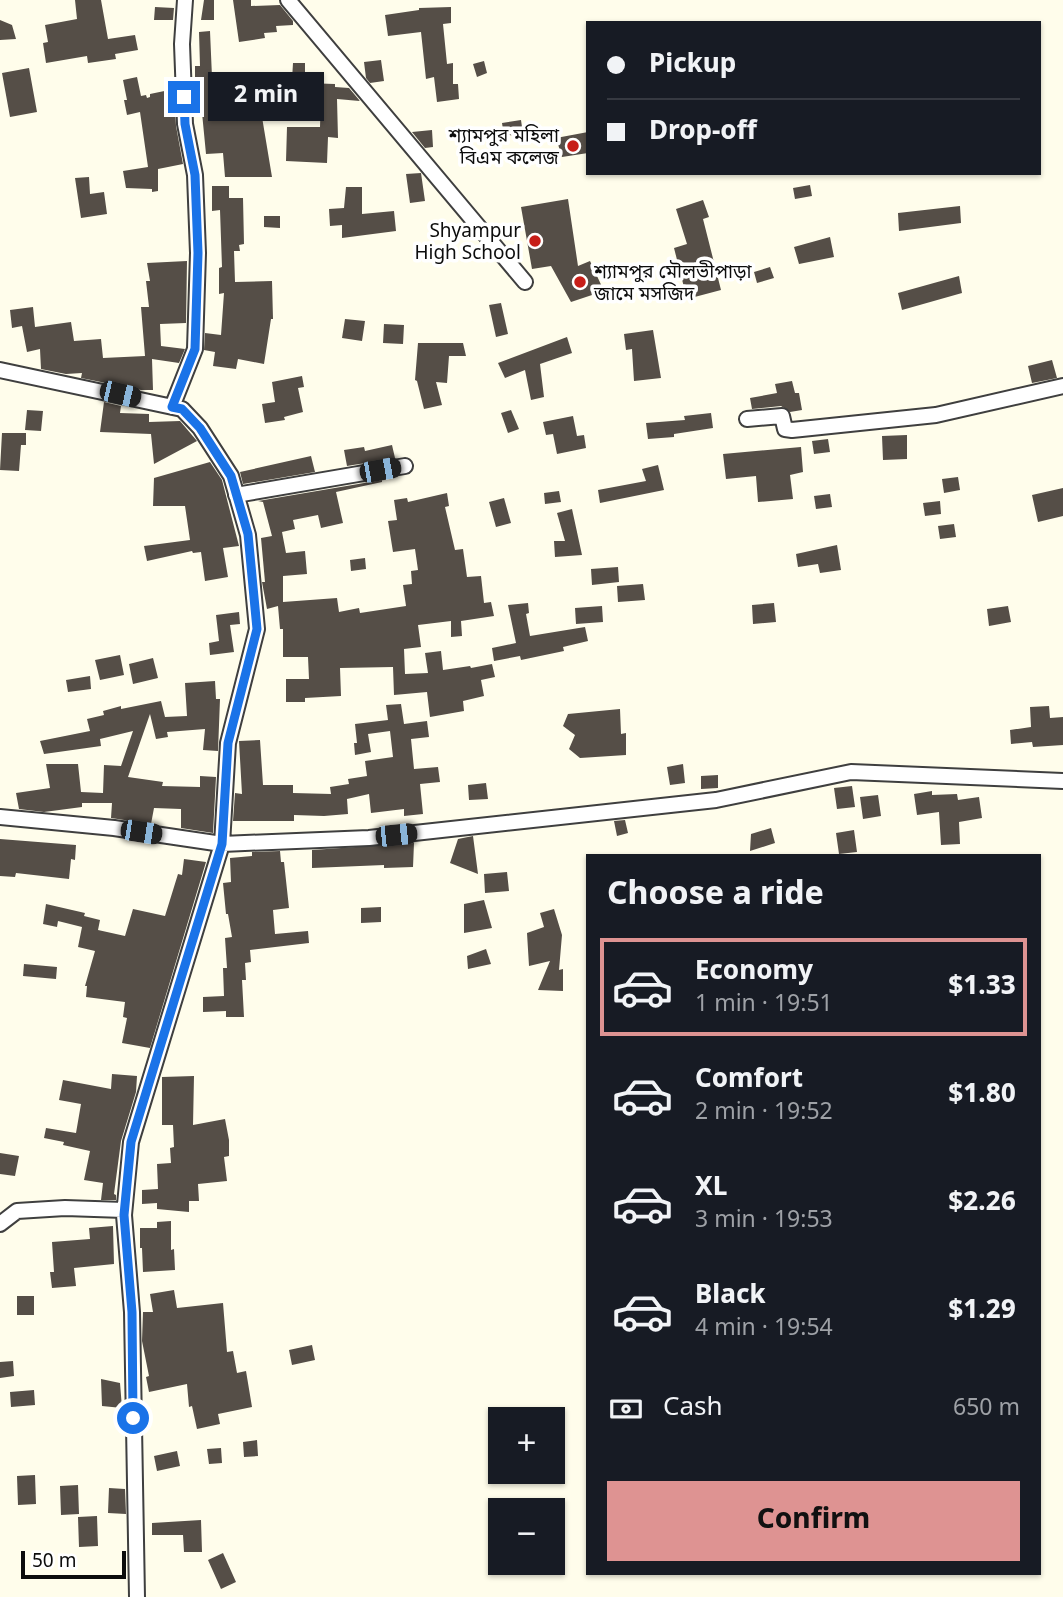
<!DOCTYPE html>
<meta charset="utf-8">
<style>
:root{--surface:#171b24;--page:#242831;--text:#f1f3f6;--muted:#9ea1a6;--line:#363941;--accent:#de9392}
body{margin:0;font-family:Georgia,"Noto Sans Bengali",serif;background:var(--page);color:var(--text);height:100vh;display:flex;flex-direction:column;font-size:26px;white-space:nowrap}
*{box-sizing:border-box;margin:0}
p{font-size:23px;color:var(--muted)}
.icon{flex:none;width:38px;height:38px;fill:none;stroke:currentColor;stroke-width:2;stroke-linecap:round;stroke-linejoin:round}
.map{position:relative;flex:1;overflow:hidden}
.drawer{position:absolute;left:586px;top:854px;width:455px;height:721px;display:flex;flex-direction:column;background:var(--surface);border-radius:0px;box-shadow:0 2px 5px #0004}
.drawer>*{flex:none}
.banner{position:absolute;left:586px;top:21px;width:455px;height:154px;border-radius:0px;box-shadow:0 2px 5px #0004;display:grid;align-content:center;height:154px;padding:0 21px;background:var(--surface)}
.tools{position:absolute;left:488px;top:1407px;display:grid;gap:14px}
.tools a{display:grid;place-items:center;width:77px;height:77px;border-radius:0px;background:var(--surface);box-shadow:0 2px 5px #0004;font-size:35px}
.scale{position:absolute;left:21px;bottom:18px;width:105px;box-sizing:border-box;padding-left:7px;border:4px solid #0c0c0c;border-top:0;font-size:19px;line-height:24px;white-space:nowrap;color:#0c0c0c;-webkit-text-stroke:5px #fff;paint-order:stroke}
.end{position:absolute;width:32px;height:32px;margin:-16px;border:9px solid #1a73e8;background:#fff;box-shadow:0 0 0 4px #fff}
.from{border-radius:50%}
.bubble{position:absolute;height:49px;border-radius:0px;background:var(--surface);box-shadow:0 2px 5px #0004;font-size:23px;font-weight:700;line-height:49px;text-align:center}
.car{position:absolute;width:21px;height:42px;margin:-21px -10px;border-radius:9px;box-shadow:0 0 5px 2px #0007;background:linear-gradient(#222 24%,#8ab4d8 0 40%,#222 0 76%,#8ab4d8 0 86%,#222 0)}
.banner b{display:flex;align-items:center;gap:24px;height:66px;font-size:26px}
.banner b+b{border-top:2px solid var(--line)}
.banner i{width:18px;height:18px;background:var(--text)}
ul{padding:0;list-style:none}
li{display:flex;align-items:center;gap:21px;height:98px;margin:0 14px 10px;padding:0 7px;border:4px solid transparent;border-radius:0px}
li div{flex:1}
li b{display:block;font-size:26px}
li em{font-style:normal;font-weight:700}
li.active{border-color:var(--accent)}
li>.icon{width:63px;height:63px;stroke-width:1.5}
h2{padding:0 21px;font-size:32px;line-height:84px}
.pay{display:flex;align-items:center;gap:18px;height:77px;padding:0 21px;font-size:26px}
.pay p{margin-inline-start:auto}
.primary-button{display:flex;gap:14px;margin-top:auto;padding:14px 21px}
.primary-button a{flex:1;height:80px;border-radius:0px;background:var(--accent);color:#111;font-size:28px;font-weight:700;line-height:80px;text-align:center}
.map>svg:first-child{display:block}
</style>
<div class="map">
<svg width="1063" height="1597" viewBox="0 0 1063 1597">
<rect width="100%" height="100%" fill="#fffdeb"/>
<path fill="#554e47" d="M75,0H101L108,39L135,35L138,50L115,54L116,59L88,63L87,56L46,63L43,43L48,42L45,25L77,19Z
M204,0H214V20H201Z
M233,0H251V6L280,5L293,21V25L276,26L277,32L264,33L265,38L239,42Z
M155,7L174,8L173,20H154Z
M451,7V23L443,24L447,64L453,63V84H458L459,99L437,102L434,77L426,79L421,32L388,36L385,15L419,10V8Z
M0,20L12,25L16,39L0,40Z
M210,31L213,100L228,98L230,116L261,111L272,177H225L223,153L206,154L200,92H195V66H200L199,32Z
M381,60L384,81L370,83L366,78L364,62Z
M484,61L487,73L477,77L473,64Z
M293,63H305V83L335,84V87L349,88L360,101L337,99L338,138L328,137L327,163L286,161L287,127H320L321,96H291Z
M29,68L37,112L10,117L2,73Z
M137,77L141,96L146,95L147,98L150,97V94L174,89L176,126L183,164L158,169V191L152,192V189L126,188L123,171L148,167L140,112L127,115L124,100H127L123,80Z
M270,100L297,101L296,119L270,118Z
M521,120L523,134L504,136L502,123Z
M432,130L433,147L425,148L412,132Z
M588,132V153L562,157L556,138Z
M421,173L425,201L410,203L406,174Z
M89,177L90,194L104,192L107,214L81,218L75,178Z
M810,185L812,196L795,199L793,188Z
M212,186H229V198H243L244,244L239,245L240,251H234L235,282L272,281L273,319H271L264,364L238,359L236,369L213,366L215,352L204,350L205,333L221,335L224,293L219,294V268L222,267L220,210L212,211Z
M346,187H362V214L394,211L396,231L342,238V225L330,226L329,209L344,208Z
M568,199L578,266L590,261L604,291L571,302L551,266L532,269L521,207Z
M703,200L709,217L703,219L721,290L687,299L674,248L687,244L676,209Z
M960,206L961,223L899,231L898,213Z
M264,216H280V228L264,227Z
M830,237L834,257L799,264L794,247Z
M187,261L186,323L160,324L161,346L185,349L179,363L152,359L153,390H141L81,378L82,373L66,374L41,369L40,349L27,352L22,326L12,328L10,310L33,307L35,327L71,322L74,341L101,339L103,358L145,356L141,307H149L146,281H150L147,263Z
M770,267L774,278L757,283L754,272Z
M959,276L962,293L902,310L898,293Z
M501,303L508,334L496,337L489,305Z
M345,319L365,321L362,341L342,338Z
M384,324L404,325L403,344L383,343Z
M653,330L661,378L634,381L632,349L626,350L624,334Z
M567,337L572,353L540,364L544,397L531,400L525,370L505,378L498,363Z
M418,343H463L466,356H449L447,383L436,382L442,405L424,409L417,381L415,380Z
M1052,360L1057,378L1032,383L1028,366Z
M302,376L304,387L298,388L303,412L284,417L285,420L265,423L262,404L275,402L272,382Z
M792,381L795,393H799L802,410L790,412L781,406L752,409L750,398L777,393L775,384Z
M104,402L121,406L120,413L149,414V422L180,421L197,441L154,464L151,434L100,432Z
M27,410L43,411L41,431L25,430Z
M511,410L519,429L508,433L501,413Z
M711,413L713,428L674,434V437L648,439L646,423L685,420L684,416Z
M573,416L577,436L584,435L586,448L557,454L553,434L546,435L543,422Z
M2,433H26V445H21L19,471L0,470Z
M907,435V459L883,460L882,436Z
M828,439L830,452L814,454L812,441Z
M392,445L395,458L347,466L344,450L364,447L365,451Z
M801,447L803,472L790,475L793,499L758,502L756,476L726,479L723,454Z
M311,456L315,472L243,484L240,472Z
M210,462L222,480L239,546L223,548L228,577L205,581L201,552L193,553L192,551L147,561L144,546L190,540L185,506H153L154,478Z
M658,465L664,490L600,503L598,490L646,481L642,469Z
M958,477L960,490L944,493L942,479Z
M382,480V482L336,492L343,523L321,528L318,515L293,520L295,529L282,532L286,553L305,551L307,574L283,576V602L337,598L339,612L359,608L360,613L406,606L403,585L412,584L411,571L418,570L415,549L393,552L388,521L397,520L394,500L407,498L408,502L447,493L449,506L445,507L455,550L463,549L467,577L481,576L484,603L491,602L494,616L461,621L462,636L451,637V621L418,625L421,647L404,649L405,674L428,673L425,653L441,651L443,670L470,666L471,668L492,664L495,677L481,680L484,696L463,701L464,711L430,717L427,692L394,695L393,667L340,668L341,696L305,698V702H286V679H309L308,657H283V629H280L278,606L267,609L262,582H265L261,538L272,536L263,502L258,501Z
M1063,488V516L1038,522L1032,495Z
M559,491L561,502L545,504L544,493Z
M830,494L832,507L816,509L814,496Z
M504,498L511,523L496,527L489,502Z
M940,501L941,514L925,516L923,503Z
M572,509L582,555L555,557L554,541H565L557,513Z
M954,524L956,537L940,539L938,526Z
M837,545L841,570L820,573L818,564L798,567L796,554Z
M365,558L366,569L351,571L350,560Z
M618,567L619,582L592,585L591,569Z
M643,584L645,600L618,602L617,586Z
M528,603L529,613L526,614L530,636L585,627L588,641L563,647L564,651L521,660L520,656L494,661L492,648L516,643L508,605Z
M774,603L776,622L753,624L752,605Z
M602,606L603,622L576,624L575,608Z
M1008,606L1011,622L989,626L987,609Z
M239,612L240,624L230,625L234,652L210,655L209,643L219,641L216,615Z
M120,655L124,675L100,680L95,660Z
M153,658L158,678L133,684L129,664Z
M90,676L91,689L68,692L66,680Z
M215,681L216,699H220L218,751L203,750L205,729L167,732L168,737L156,739L150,714L128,777L163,782L162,786L200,787V776L216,777L213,833L181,828V809L154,808L151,824L111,818L112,803H82V807L44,812L19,809L16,793L50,788L46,764H78L81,792L103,793L104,765L121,766L133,731L100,739L101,746L44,754L40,741L90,731L87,719L104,715L103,711L121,706V709L161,701L165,717L187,716L185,683Z
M401,704L404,724L427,721L429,737L411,739L414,769L438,767L440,782L420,784L423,814L404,816V809L371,813L369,794L347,799L348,814L324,816L294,815V821H233L235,793L242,794L239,741L260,740L263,785H293V793L331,794L330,787L349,784L348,779L367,776L365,761L393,757L390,731L368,734L371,752L355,755L354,743H357L355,724L388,720L386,705Z
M1049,706L1050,718L1063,717V745L1033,747L1032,742L1011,744L1010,730L1031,727L1030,707Z
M620,709L621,734L626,733V755L580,758L569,749L575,735L563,726L568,714Z
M683,764L685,783L670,785L667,767Z
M718,775V788L701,789V776Z
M486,783L488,799L469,800L468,785Z
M852,786L855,807L837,809L834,788Z
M932,791V795L957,794L958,800L979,797L982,818L959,822L960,844L941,845L939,812L917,815L914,794Z
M878,795L881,816L863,819L860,797Z
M625,820L628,833L617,836L614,821Z
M771,828L775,843L750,851L751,834Z
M854,830L857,852L839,854L836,833Z
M473,836L478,874L450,863L458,839Z
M0,839L76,845L75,860L71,859L69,879L16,873L15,877L0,876Z
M414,843L413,867L384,868V865L312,868V850Z
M280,851L281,862H284L289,908L273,910L275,934L308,931L309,943L250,950L251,962L245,963L246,980H242L244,1017H226V1011L203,1012V997L224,996L223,968H227L225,938L232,937L228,914H226L223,883L231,882L230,858L252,856V852Z
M184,859L206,862L150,1048L122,1043L127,1018L123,1017L125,1002L86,997L87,986H85L95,951L78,947L82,927L58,921L57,927L43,924L46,904L85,913L84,916L100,920L98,930L125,936L133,909L165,916L178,874L182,875Z
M507,872L509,891L485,893L484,874Z
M484,900L492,928L464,933V904Z
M381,907V922L361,923V908Z
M554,909L562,935L559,970L563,969V991L538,990L550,961L529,966L527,933L544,927L540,913Z
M486,949L491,964L468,969L467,956Z
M24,964L57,967L56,979L23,976Z
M112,1074L137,1076L136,1092L121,1141L114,1194L116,1195V1200H101L103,1183L84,1180L90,1151L63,1145L64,1142L44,1138L46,1128L76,1133L81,1104L59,1100L63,1080L111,1089Z
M194,1076L193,1125L225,1119L229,1140V1156L224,1157L227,1181L198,1184L199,1201H189V1212L157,1209V1203L142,1204V1190L158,1189L157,1164L171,1163L170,1148L174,1147L173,1125H162V1077Z
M0,1153L19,1156L15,1176L0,1174Z
M171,1221V1250L174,1249L175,1270L143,1272L142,1248H140V1228H157V1222Z
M113,1226L114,1264L74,1268L76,1286L52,1288L50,1272H54L52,1242L90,1239L89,1228Z
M174,1290L177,1308L223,1303L227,1352L233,1351L237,1373L246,1371L252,1407L218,1414L220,1424L197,1429L192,1406L189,1407L187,1384L149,1392L146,1377L149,1376L142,1341L143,1312H153L150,1294Z
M17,1296H34V1315H17Z
M312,1345L315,1360L292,1365L289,1350Z
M13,1361L14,1376L0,1378V1362Z
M101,1379L120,1383L122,1408L102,1406Z
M34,1390L35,1405L11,1407L10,1392Z
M257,1440L258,1456L244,1457L243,1442Z
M221,1448L222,1463L209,1464L207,1449Z
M177,1451L180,1466L157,1471L154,1456Z
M35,1475L36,1504L18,1505L17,1476Z
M78,1485L79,1514L61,1515L60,1486Z
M109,1488L125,1489L126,1514L108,1513Z
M97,1516L98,1546L79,1547L78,1517Z
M201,1520L202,1552H184L183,1535H152V1523Z
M223,1553L236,1582L221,1589L208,1560Z"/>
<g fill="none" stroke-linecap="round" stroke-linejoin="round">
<defs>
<path id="minor" d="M288,0L525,282
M0,370L182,409L200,428L231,476L248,535L257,629L228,743L222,844L131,1142L124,1215L132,1312L137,1597
M172,407L195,349L198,253L195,175L185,124L182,44L185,0
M747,419L782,416L785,429L792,430L936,415L1063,386
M236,495L405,466
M0,817L114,828L222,844L369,838L716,800L851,772L1063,781
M0,1224L17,1211L65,1208L124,1210"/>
</defs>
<use href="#minor" stroke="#3f3f3f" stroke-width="18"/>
<use href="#minor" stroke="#fff" stroke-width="14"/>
</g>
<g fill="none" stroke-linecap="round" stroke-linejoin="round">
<path stroke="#1a73e8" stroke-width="9" d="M133,1418L132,1312L124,1215L131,1142L222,844L228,743L257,629L248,534L231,476L200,428L182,409L172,407L195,349L198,253L195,175L185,124L184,97"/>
</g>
<g fill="#c71e18" stroke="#fff" stroke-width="2.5">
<circle cx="573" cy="146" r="7"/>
<circle cx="535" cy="241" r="7"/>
<circle cx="580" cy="282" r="7"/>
</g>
<g text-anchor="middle" stroke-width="7" stroke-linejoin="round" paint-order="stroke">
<g font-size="19" fill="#0c0c0c" stroke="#fff" text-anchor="end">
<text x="559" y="142">শ্যামপুর মহিলা<tspan x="559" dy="22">বিএম কলেজ</tspan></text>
<text x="521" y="237">Shyampur<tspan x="521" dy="22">High School</tspan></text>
<text x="594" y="278" text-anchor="start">শ্যামপুর মৌলভীপাড়া<tspan x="594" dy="22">জামে মসজিদ</tspan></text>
</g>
</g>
</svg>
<div class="tools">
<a>+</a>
<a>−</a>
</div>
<div class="scale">50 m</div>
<i class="end from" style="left:133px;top:1418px"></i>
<i class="end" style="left:184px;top:97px"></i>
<div class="bubble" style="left:208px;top:72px;width:116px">2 min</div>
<i class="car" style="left:120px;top:394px;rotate:103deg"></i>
<i class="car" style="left:380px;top:470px;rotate:80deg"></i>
<i class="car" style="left:141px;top:832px;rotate:99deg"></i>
<i class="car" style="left:396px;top:835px;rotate:84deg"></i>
<div class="banner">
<b><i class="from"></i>Pickup</b>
<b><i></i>Drop-off</b>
</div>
<section class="drawer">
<h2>Choose a ride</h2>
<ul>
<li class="active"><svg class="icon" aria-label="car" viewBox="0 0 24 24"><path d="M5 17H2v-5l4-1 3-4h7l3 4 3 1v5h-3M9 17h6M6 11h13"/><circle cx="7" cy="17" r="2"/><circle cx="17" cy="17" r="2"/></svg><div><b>Economy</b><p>1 min · 19:51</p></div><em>$1.33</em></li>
<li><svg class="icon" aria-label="car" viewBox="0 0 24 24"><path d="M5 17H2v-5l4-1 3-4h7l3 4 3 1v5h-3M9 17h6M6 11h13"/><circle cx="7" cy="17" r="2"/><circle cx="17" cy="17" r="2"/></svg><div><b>Comfort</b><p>2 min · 19:52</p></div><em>$1.80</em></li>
<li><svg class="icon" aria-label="car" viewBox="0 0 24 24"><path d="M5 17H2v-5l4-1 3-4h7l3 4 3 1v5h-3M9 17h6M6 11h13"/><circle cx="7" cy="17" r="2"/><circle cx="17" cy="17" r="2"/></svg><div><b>XL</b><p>3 min · 19:53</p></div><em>$2.26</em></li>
<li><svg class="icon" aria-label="car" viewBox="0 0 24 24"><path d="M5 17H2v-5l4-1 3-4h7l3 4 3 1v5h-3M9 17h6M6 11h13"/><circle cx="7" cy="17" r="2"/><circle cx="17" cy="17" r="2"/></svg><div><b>Black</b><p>4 min · 19:54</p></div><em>$1.29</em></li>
</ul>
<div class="pay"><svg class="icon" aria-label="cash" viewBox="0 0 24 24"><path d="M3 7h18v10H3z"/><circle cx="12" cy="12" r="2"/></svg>Cash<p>650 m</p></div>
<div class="primary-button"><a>Confirm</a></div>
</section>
</div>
